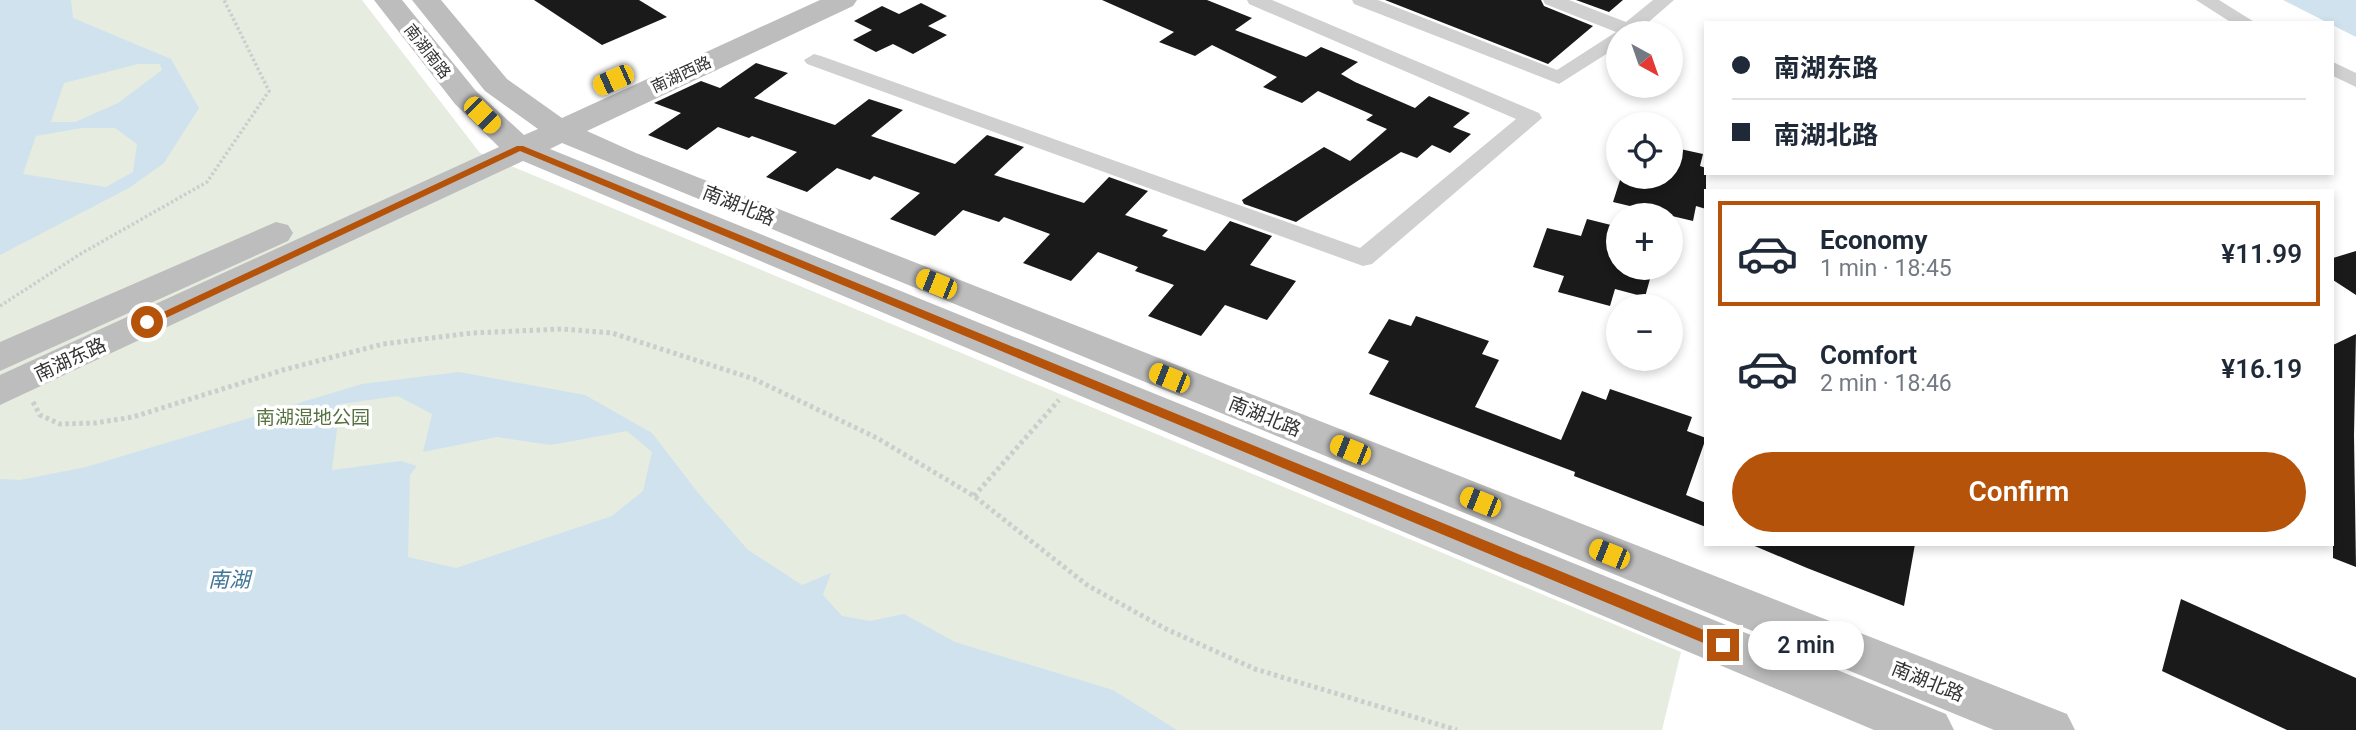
<!DOCTYPE html>
<meta charset="utf-8">
<style>
:root{--surface:#fff;--page:#f2f2f3;--text:#1f2937;--muted:#747a83;--line:#e0e1e3;--accent:#b45309}
body{margin:0;font-family:Roboto,"Noto Sans SC",sans-serif;background:var(--page);color:var(--text);height:100vh;display:flex;flex-direction:column;font-size:26px;white-space:nowrap}
*{box-sizing:border-box;margin:0}
p{font-size:23px;color:var(--muted)}
.icon{flex:none;width:38px;height:38px;fill:none;stroke:currentColor;stroke-width:2;stroke-linecap:round;stroke-linejoin:round}
.map{position:relative;flex:1;overflow:hidden}
.sheet{position:absolute;left:1704px;top:189px;width:630px;height:357px;display:flex;flex-direction:column;background:var(--surface);border-radius:0px;box-shadow:0 4px 10px #0003}
.sheet>*{flex:none}
.guide{position:absolute;left:1704px;top:21px;width:630px;height:154px;border-radius:0px;box-shadow:0 4px 10px #0003;display:grid;align-content:center;height:154px;padding:0 28px;background:var(--surface)}
.needle{width:46px;rotate:140deg}
.controls{position:absolute;left:1606px;top:21px;display:grid;gap:14px}
.controls a{display:grid;place-items:center;width:77px;height:77px;border-radius:50%;background:var(--surface);box-shadow:0 4px 10px #0003;font-size:35px}
.end{position:absolute;width:32px;height:32px;margin:-16px;border:9px solid #b45309;background:#fff;box-shadow:0 0 0 4px #fff}
.from{border-radius:50%}
.bubble{position:absolute;height:49px;border-radius:24px;background:var(--surface);box-shadow:0 4px 10px #0003;font-size:23px;font-weight:600;line-height:49px;text-align:center}
.car{position:absolute;width:21px;height:42px;margin:-21px -10px;border-radius:9px;box-shadow:0 0 5px 2px #0007;background:linear-gradient(#f5c518 24%,#345 0 40%,#f5c518 0 76%,#345 0 86%,#f5c518 0)}
.guide b{display:flex;align-items:center;gap:24px;height:66px;font-size:26px}
.guide b+b{border-top:2px solid var(--line)}
.guide i{width:18px;height:18px;background:var(--text)}
ul{padding:12px 0 0;list-style:none}
li{display:flex;align-items:center;gap:21px;height:105px;margin:0 14px 10px;padding:0 14px;border:4px solid transparent;border-radius:0px}
li div{flex:1}
li b{display:block;font-size:26px}
li em{font-style:normal;font-weight:600}
li.active{border-color:var(--accent)}
li>.icon{width:63px;height:63px;stroke-width:1.5}
.cta{display:flex;gap:14px;margin-top:auto;padding:14px 28px}
.cta a{flex:1;height:80px;border-radius:42px;background:var(--accent);color:#fff;font-size:28px;font-weight:600;line-height:80px;text-align:center}
.map>svg:first-child{display:block}
</style>
<div class="map">
<svg width="2356" height="730" viewBox="0 0 2356 730">
<rect width="100%" height="100%" fill="#fff"/>
<path fill="#e6ecdf" d="M0,0H362L480,153L1681,652L1662,730H0Z"/>
<path fill="#cfe2ee" fill-rule="evenodd" d="M0,0H71L73,18L171,59L199,108L164,163L129,188L0,255ZM138,64H160L162,70L118,103L75,122H51L64,83ZM82,128H115L137,144L133,172L106,187L23,174L36,136Z
M2283,0H2356V37Z
M459,372L585,395L652,433L699,494L748,550L802,585L831,573L823,595L842,616L870,621L904,614L955,642L1113,690L1177,730H0V479L20,480L86,467L362,384ZM398,396L432,414L423,452L497,437L551,445L627,431L652,452L643,491L612,516L456,568L408,557L410,475L417,466L401,461L332,470L340,404Z"/>
<path fill="#1a1a1a" d="M534,0H639L667,17L602,45Z
M1102,0H1207L1252,18L1235,30L1306,57L1321,47L1358,62L1341,74L1355,82L1415,108L1429,96L1470,113L1453,127L1471,134L1450,153L1432,145L1417,158L1401,152L1296,222L1244,204L1242,200L1324,147L1350,161L1387,129L1366,120L1373,115L1318,91L1302,103L1263,87L1277,77L1212,45L1195,56L1159,42L1174,32Z
M1385,0H1541L1544,6L1593,26L1548,64Z
M1576,0H1623L1609,12Z
M921,3L947,16L928,26L947,35L913,54L893,44L876,52L853,40L872,30L854,21L882,6L899,14Z
M756,63L788,73L754,98L835,125L869,99L903,110L871,136L955,164L987,135L1024,147L994,175L1084,203L1109,177L1148,191L1125,215L1168,230L1162,236L1205,251L1230,221L1272,236L1250,265L1296,281L1267,320L1225,305L1201,336L1148,316L1174,285L1135,271L1138,267L1098,252L1071,281L1023,263L1050,234L1004,217L999,222L963,210L935,236L890,219L920,193L874,176L870,180L837,168L807,192L766,177L797,152L752,136L749,138L718,127L687,150L648,135L681,113L654,103L701,81L720,88Z
M1671,147L1703,154L1700,166L1706,168V209L1696,206L1693,221L1613,202L1621,177H1671Z
M1587,219L1619,227V268H1653L1645,297L1615,289L1610,306L1558,292L1564,276L1533,267L1547,228L1581,236Z
M2356,251V295L2333,280V258Z
M1416,316L1489,341L1482,354L1499,360L1475,407L1561,440L1582,391L1606,400L1610,389L1692,417L1687,431L1706,438L1686,495L1706,503V527L1574,476L1575,472L1369,394L1389,361L1368,353L1389,319L1411,326Z
M2356,334L2354,435L2356,567L2333,558V345Z
M1750,544H1915L1904,606L1807,568Z
M2181,599L2356,678V730H2287L2162,671Z"/>
<g fill="none" stroke-linecap="round" stroke-linejoin="round">
<path stroke="#cdcdcd" stroke-width="3.5" stroke-dasharray="2.5 2.5" stroke-linecap="butt" d="M0,306L82,253L207,182L269,91L224,0"/>
<path stroke="#cdcdcd" stroke-width="5" stroke-dasharray="3.5 3.5" stroke-linecap="butt" d="M33,402L40,415L60,424L95,423L133,417L283,370L383,344L472,333L562,329L612,333L754,379L877,438L974,496L1087,585L1166,629L1255,669L1457,730
M974,496L1059,400"/>
<path fill="#d0d0d0" fill-rule="evenodd" d="M1247,0H1272L1539,113L1542,118L1372,264L1363,266L807,64L804,60L814,54L821,56L1360,248L1516,119L1249,4Z
M1352,0H1378L1557,70L1616,32L1545,4L1543,0H1569L1626,22L1653,0H1674L1636,33H1619V46L1559,84L1354,4Z
M2196,0H2219L2256,23H2232Z
M2333,62L2356,73V87L2333,76Z"/>
<path fill="#bdbdbd" fill-rule="evenodd" d="M374,0H402L476,91L524,135L538,129L485,91L412,0H441L507,79L562,118L820,0H857L853,6L587,131L636,153L2067,714L2075,730H1994L562,143L550,149L1946,714L1954,730H1874L523,161L0,405V375L499,147L455,104Z
M276,222L288,225L293,233L288,241L0,371V342Z"/>
</g>
<path fill="#b45309" d="M517,146H523L1728,640L1730,645L1728,649H1718L520,151L151,325L142,322Z"/>
<g text-anchor="middle" stroke-width="7" stroke-linejoin="round" paint-order="stroke">
<g font-size="16" fill="#333" stroke="#fff">
<text transform="translate(428 51) rotate(52)" y="6">南湖南路</text>
<text transform="translate(681 74) rotate(-25)" y="6">南湖西路</text>
</g>
<g font-size="19" fill="#333" stroke="#fff">
<text transform="translate(739 205) rotate(22)" y="7">南湖北路</text>
<text transform="translate(70 359) rotate(-25)" y="7">南湖东路</text>
<text transform="translate(1265 416) rotate(22)" y="7">南湖北路</text>
<text transform="translate(1928 681) rotate(22)" y="7">南湖北路</text>
</g>
<g font-size="19" fill="#56703f" stroke="#fff">
<text x="313" y="424">南湖湿地公园</text>
</g>
<g font-size="21" font-style="italic" fill="#3f7597" stroke="#fff">
<text x="229" y="587">南湖</text>
</g>
</g>
</svg>
<div class="controls">
<a><svg class="needle" viewBox="-14 -14 28 28"><path d="M0-13l5 13h-10z" fill="#e53935"/><path d="M0 13l5-13h-10z" fill="#747a83"/></svg></a>
<a><svg class="icon" aria-label="locate" viewBox="0 0 24 24"><circle cx="12" cy="12" r="6"/><path d="M12 2v4M12 18v4M2 12h4M18 12h4"/></svg></a>
<a>+</a>
<a>−</a>
</div>
<i class="end from" style="left:147px;top:322px"></i>
<i class="end" style="left:1723px;top:645px"></i>
<div class="bubble" style="left:1748px;top:621px;width:116px">2 min</div>
<i class="car" style="left:613px;top:80px;rotate:246deg"></i>
<i class="car" style="left:482px;top:115px;rotate:135deg"></i>
<i class="car" style="left:936px;top:284px;rotate:292deg"></i>
<i class="car" style="left:1169px;top:378px;rotate:292deg"></i>
<i class="car" style="left:1350px;top:450px;rotate:292deg"></i>
<i class="car" style="left:1480px;top:502px;rotate:292deg"></i>
<i class="car" style="left:1609px;top:554px;rotate:292deg"></i>
<div class="guide">
<b><i class="from"></i>南湖东路</b>
<b><i></i>南湖北路</b>
</div>
<section class="sheet">
<ul>
<li class="active"><svg class="icon" aria-label="car" viewBox="0 0 24 24"><path d="M5 17H2v-5l4-1 3-4h7l3 4 3 1v5h-3M9 17h6M6 11h13"/><circle cx="7" cy="17" r="2"/><circle cx="17" cy="17" r="2"/></svg><div><b>Economy</b><p>1 min · 18:45</p></div><em>¥11.99</em></li>
<li><svg class="icon" aria-label="car" viewBox="0 0 24 24"><path d="M5 17H2v-5l4-1 3-4h7l3 4 3 1v5h-3M9 17h6M6 11h13"/><circle cx="7" cy="17" r="2"/><circle cx="17" cy="17" r="2"/></svg><div><b>Comfort</b><p>2 min · 18:46</p></div><em>¥16.19</em></li>
</ul>
<div class="cta"><a>Confirm</a></div>
</section>
</div>
